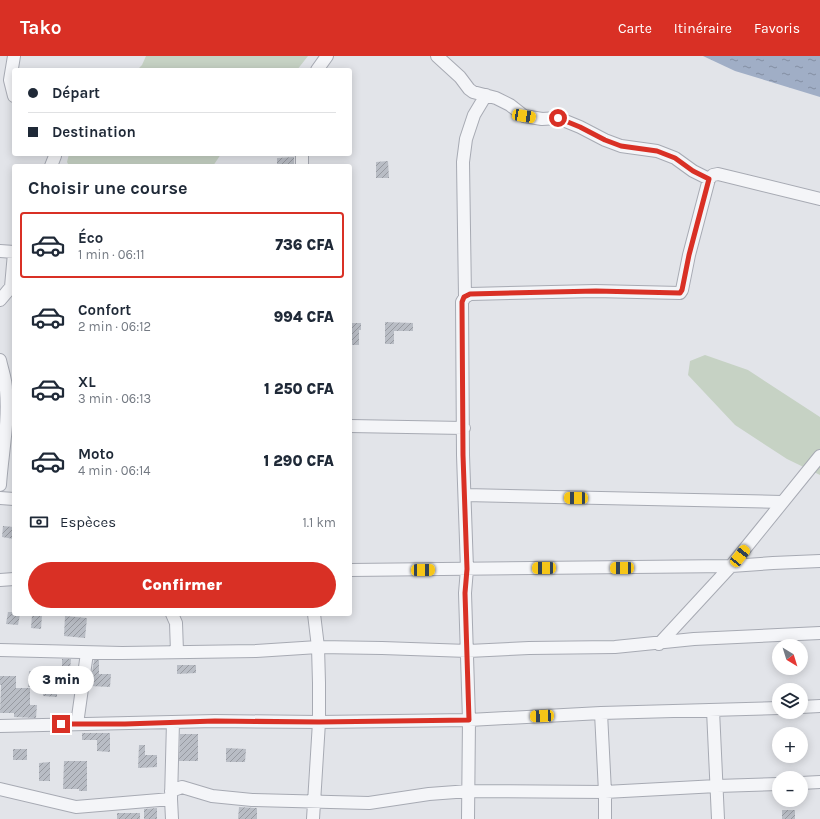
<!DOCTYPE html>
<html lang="fr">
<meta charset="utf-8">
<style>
:root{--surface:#fff;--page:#f6f6f7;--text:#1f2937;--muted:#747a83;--line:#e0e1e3;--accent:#d93025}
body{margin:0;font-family:Karla,sans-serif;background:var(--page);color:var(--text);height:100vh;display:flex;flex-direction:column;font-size:15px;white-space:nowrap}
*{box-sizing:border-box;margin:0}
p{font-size:13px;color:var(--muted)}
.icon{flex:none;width:22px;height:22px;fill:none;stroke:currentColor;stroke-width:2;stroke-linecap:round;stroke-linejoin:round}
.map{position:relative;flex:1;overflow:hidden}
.sheet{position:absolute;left:12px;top:108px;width:340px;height:452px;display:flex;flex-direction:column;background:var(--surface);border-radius:4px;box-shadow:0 2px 10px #0003}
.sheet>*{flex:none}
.hud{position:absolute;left:12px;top:12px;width:340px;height:88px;border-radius:4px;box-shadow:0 2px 10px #0003;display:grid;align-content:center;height:88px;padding:0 16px;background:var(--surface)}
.needle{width:26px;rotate:142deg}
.buttons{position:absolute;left:772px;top:583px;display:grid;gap:8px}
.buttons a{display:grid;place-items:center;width:36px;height:36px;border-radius:50%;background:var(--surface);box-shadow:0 2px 10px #0003;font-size:20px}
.end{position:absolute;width:18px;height:18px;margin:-9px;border:5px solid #d93025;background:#fff;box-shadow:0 0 0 2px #fff}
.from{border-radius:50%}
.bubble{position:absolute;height:28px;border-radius:14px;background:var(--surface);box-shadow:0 2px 10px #0003;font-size:13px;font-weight:800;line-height:28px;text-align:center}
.car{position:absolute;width:12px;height:24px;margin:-12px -6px;border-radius:5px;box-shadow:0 0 3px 1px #0007;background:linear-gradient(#f5c518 24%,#345 0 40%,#f5c518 0 76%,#345 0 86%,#f5c518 0)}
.hud b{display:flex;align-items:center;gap:14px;height:38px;font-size:15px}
.hud b+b{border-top:1px solid var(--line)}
.hud i{width:10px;height:10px;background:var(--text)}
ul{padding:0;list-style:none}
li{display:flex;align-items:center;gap:12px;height:66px;margin:0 8px 6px;padding:0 8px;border:2px solid transparent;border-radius:4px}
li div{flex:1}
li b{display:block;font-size:15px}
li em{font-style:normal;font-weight:800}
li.current{border-color:var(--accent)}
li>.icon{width:36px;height:36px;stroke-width:1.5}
h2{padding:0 16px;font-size:18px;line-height:48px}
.pay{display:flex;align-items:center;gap:10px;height:44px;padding:0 16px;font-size:15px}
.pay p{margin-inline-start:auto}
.cta{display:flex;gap:8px;margin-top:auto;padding:8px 16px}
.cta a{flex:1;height:46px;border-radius:24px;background:var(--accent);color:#fff;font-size:16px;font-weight:800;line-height:46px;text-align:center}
header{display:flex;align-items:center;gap:24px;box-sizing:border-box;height:56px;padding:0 20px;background:var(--accent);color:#fff}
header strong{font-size:19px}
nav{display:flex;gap:22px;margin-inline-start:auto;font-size:14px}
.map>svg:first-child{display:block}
</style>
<header>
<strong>Tako</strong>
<nav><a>Carte</a><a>Itinéraire</a><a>Favoris</a></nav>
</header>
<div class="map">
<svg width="820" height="763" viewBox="0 0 820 763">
<defs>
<pattern id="water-ripples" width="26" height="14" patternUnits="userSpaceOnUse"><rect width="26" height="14" fill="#a0aec6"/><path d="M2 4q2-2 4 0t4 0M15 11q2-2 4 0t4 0" fill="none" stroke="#838ea2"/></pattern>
<pattern id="building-hatch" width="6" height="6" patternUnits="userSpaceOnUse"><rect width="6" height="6" fill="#b9bdc5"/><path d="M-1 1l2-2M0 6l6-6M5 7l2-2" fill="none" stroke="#979aa1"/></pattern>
</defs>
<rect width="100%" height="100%" fill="#e2e4e9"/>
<path fill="#c6d2c4" d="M146,0H308L297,14H137L142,9Z
M69,98H221L213,110H69L67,106Z
M705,299L748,314L820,361V419L787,403L735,369L688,319L690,305Z"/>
<path fill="url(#water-ripples)" d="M703,0H820V41L735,15Z"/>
<path fill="url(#building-hatch)" d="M294,101V110H277V102Z
M388,105L389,122H376V106Z
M385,266L413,267V275H394V288H385Z
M350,267H361V274H359V289H350Z
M3,470L14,471V483L2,481Z
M8,556H14V558H20L18,569L6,568Z
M32,559H42L41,573L31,572Z
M65,560L87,562L85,582L64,580Z
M62,603H71L70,614H62Z
M94,604H99V618H111L110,631L90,630Z
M177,609H196V617L177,618Z
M29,615L40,616V624L52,623V633H57V641L43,640V631H28Z
M0,620H16V632H30V649H37L36,662L14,661V657H0L1,629H0Z
M82,677H110V696L97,695V684H82Z
M180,678H198V705H179Z
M139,689H145V699H157V711L138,712Z
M226,692L246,693L245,706H226Z
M13,693H27V704H13Z
M64,705H87V735H79V733H63Z
M50,706V725H39V707Z
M239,751L257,752V763H238Z
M157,752V763H144V753Z
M782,754H795V763H782Z
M117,757H140V763H117Z"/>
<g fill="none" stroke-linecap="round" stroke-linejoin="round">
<defs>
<path id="minor" d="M14,0L10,24L14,40
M437,0L460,21L469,33L473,36L496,42L510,49L524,60L542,63L558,62L580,71L605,84L621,90L657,95L675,102L693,115L709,123
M317,14L327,0
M51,110L55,100
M302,110V98
M0,195L14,196
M465,241L463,106L466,83L474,59L486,39
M0,244L11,231L14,197
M0,304C2,314 6,323 6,334C9,366 2,398 0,429
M350,370L464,372
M465,439L782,446
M0,442L14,443
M350,514L731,510L773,507L820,505
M0,524L14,523
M172,558L176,567L177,596
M659,588L731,510L820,400
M0,594L122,597L256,595L318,591L382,592L468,595L529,592L615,591L694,583L820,577
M801,651L820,650
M713,654L718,763
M601,657L605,736V763
M77,668L87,597
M0,670L215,665L319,666L469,664L601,657L779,652
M801,727L820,726
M0,733L76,751L171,743
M171,735L182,731L212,740L252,744L369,747L429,738L469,735L605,736L717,730L779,728
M172,763L171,743L173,666
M313,763L319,666V627L318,591L314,558
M468,763L469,664L465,537L467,513L463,399L462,246L465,241L470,238L595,235L680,237L682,234L689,199L709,123L713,119L718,118L820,143"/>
</defs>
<use href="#minor" stroke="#a7aab3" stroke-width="14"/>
<use href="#minor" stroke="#f4f5f8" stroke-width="12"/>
</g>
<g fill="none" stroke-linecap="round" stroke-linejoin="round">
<path stroke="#d93025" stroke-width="5" d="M61,668H125L215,665L319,666L469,664L465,537L467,513L463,399L462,246L464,241L470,238L596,235L680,237L682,234L689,199L709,123L693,115L675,102L657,95L621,90L605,84L580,71L558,62"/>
</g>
</svg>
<div class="buttons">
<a><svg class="needle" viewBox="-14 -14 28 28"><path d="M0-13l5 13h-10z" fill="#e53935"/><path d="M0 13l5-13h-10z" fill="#747a83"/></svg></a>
<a><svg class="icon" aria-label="layers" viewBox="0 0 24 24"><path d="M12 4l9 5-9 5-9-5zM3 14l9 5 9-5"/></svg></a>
<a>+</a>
<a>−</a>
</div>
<i class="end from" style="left:558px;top:62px"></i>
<i class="end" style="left:61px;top:668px"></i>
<div class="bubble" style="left:28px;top:610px;width:66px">3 min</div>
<i class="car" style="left:524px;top:60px;rotate:99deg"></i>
<i class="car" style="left:576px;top:442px;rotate:271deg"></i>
<i class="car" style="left:740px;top:500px;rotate:38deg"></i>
<i class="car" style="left:544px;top:512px;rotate:269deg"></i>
<i class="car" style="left:622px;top:512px;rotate:269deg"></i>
<i class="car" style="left:423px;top:514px;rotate:89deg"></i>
<i class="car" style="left:542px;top:660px;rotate:267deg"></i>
<div class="hud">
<b><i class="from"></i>Départ</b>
<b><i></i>Destination</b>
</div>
<section class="sheet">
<h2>Choisir une course</h2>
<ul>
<li class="current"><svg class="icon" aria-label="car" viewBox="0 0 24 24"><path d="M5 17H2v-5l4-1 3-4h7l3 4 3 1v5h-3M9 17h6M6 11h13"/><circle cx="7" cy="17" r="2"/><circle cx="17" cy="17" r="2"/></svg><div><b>Éco</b><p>1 min · 06:11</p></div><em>736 CFA</em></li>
<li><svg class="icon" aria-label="car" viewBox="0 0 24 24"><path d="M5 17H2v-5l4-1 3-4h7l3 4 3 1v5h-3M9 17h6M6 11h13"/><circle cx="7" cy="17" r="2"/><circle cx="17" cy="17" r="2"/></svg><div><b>Confort</b><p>2 min · 06:12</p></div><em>994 CFA</em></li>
<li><svg class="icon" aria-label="car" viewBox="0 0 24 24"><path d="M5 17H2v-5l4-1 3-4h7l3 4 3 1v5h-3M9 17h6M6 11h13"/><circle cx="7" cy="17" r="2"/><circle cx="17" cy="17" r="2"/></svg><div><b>XL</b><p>3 min · 06:13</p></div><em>1 250 CFA</em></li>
<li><svg class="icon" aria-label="car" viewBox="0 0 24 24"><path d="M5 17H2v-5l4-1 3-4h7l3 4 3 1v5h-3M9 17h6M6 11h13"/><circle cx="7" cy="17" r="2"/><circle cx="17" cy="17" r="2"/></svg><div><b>Moto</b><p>4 min · 06:14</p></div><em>1 290 CFA</em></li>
</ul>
<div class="pay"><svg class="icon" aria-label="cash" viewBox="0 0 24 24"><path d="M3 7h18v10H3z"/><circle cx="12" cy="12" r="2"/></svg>Espèces<p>1.1 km</p></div>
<div class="cta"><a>Confirmer</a></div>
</section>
</div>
